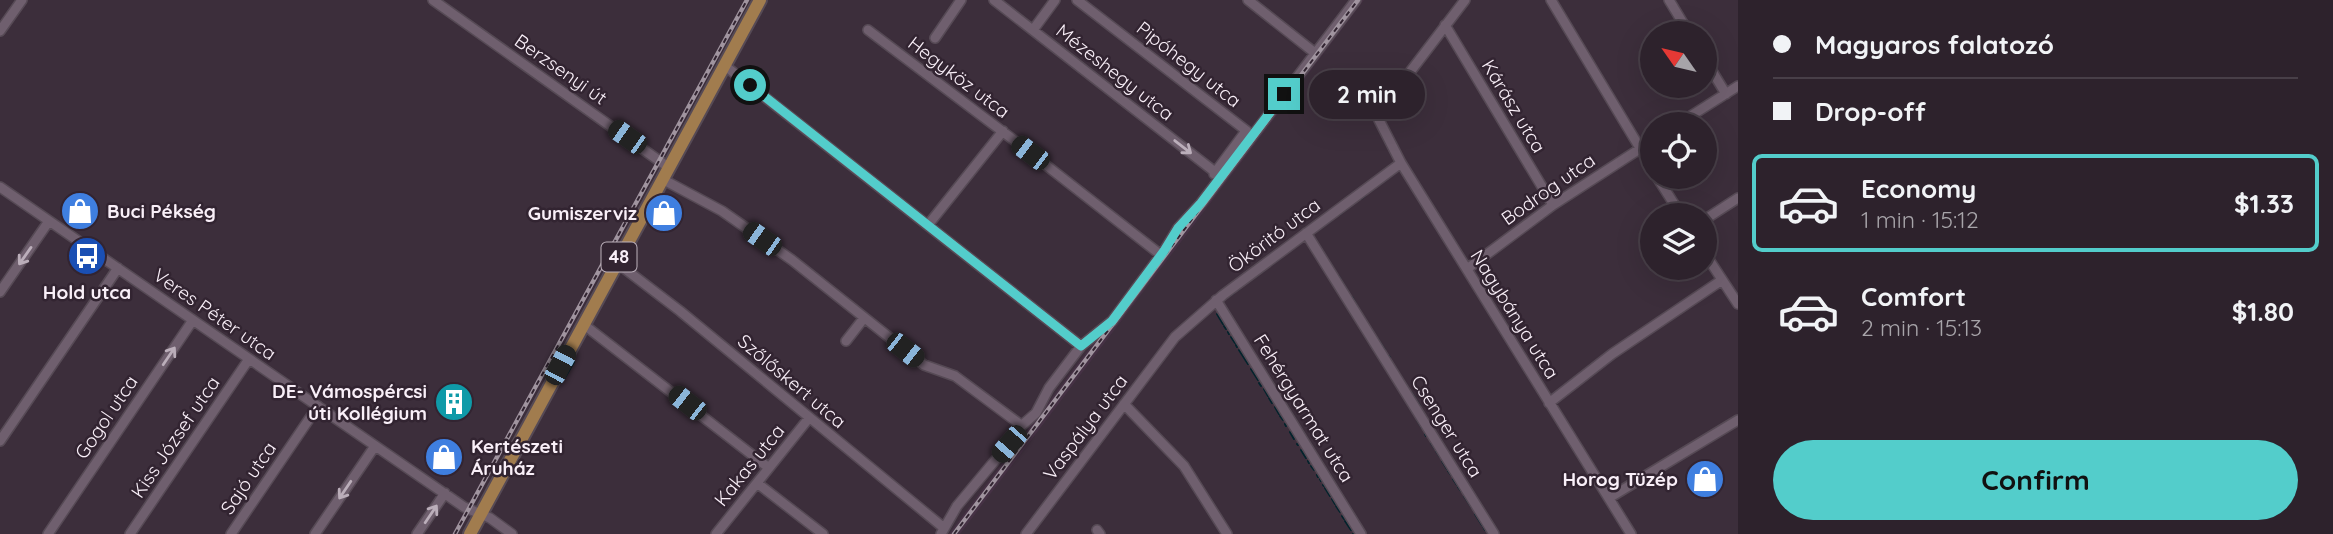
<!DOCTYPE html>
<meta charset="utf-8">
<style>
:root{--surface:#2d222c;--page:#352a34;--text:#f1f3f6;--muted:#a7a4a9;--line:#483f48;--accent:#53cdcb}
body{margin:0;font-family:Quicksand,sans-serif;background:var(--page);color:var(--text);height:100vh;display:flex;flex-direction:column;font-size:26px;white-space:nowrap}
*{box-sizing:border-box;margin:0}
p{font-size:23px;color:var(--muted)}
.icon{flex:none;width:38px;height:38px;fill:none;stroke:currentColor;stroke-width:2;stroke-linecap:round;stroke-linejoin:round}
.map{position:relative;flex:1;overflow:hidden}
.sheet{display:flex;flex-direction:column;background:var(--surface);width:595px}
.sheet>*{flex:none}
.banner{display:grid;align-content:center;height:154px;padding:0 35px;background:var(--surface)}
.needle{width:46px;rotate:304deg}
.controls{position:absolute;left:1640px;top:21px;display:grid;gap:14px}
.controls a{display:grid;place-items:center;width:77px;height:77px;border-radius:50%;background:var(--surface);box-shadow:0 7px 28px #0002,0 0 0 2px var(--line);font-size:35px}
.end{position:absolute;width:32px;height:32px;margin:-16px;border:9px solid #53cdcb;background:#111;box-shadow:0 0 0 4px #111}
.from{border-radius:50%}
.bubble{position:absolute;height:49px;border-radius:24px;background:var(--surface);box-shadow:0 7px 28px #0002,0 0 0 2px var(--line);font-size:23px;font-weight:700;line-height:49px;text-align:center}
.car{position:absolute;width:21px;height:42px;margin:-21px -10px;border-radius:9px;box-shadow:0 0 5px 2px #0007;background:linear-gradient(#222 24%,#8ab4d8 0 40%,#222 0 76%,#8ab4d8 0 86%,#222 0)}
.banner b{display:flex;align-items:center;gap:24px;height:66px;font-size:26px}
.banner b+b{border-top:2px solid var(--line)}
.banner i{width:18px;height:18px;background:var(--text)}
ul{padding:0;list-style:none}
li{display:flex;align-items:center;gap:21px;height:98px;margin:0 14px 10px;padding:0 21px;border:4px solid transparent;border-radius:10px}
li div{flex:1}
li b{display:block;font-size:26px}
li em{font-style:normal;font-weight:700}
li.on{border-color:var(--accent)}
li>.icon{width:63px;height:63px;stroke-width:1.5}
.primary-button{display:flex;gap:14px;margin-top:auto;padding:14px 35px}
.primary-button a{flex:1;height:80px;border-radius:42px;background:var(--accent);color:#111;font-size:28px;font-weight:700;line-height:80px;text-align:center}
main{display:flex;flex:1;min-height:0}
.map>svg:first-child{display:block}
</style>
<main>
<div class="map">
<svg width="1738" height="534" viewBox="0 0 1738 534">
<rect width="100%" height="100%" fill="#3c2e3b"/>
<path fill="#453144" d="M1353,0H1364L960,534H949Z
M655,164L658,166L600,274L457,534H452Z"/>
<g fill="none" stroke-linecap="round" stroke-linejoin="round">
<path stroke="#02232c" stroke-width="2" d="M1379,185L1395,173
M1371,191L1375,188
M1361,199L1366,195
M1339,215L1348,208
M1314,233L1332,220
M1316,241L1326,257
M1287,253L1302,242
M1330,263L1335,271
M1271,265L1282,257
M1262,272L1268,267
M1338,275L1348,292
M1252,279L1258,275
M1245,284L1249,281
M1238,290L1240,288
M1352,297L1358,308
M1225,299L1234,293
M1359,310L1362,315
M1217,314L1223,324
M1365,320L1368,324
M1224,326L1226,329
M1370,327L1373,332
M1228,332L1229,334
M1231,337L1235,343
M1377,338L1385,350
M1236,345L1237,347
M1239,350L1248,364
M1389,356L1390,358
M1393,364L1408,388
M1251,369L1258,380
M564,379L574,362
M1259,383L1261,386
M1264,389L1268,396
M1411,392L1415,398
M1269,398L1272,403
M1416,400L1420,406
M1275,407L1279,414
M1280,416L1283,420
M1417,420L1422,428
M1285,424L1286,426
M1290,432L1294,439
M1425,434L1426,436
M1431,443L1435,449
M1297,444L1298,445
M1301,450L1306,458
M1436,451L1440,457
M1308,461L1309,463
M1442,461L1447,469
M1311,466L1314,470
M1448,471L1451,475
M1317,475L1318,477
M1320,479L1321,481
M1453,479L1457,485
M1323,485L1324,486
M1458,487L1461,491
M1325,488L1330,496
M1464,496L1472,508
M1332,499L1335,504
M1336,506L1340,512
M1475,514L1482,525
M1342,516L1344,519
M1345,521L1351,530
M1483,526L1485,530
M1353,534H1354"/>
<defs>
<path id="minor" d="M433,0L668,167
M994,0L1215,172
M1077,0L1252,135
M1248,0L1315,53
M1465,0L1381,110L1379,120L1401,163L1631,534
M1551,0L1652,168
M1669,0L1689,33
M1445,25L1553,205
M868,30L1019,144L1161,255
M1033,30L1055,0
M0,31L22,0
M935,38L961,0
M1704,58L1726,94
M724,65L1081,346
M1678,124L1738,86
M1214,174L1246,131
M1657,177L1681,215
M662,179L722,211L792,260L924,365L955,376L1021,425
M0,187L464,507L490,518L512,534
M1704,220L1738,198
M928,225L1003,131
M1306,233L1494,534
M1704,252L1738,304
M616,262L680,311L944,528
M1467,269L1553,205L1652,141
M0,292L49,221
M1216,300L1361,534
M583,324L769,468
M846,341L864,318
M1549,403L1612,354L1722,280
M1124,404L1184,466L1227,534
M0,441L118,268
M757,483L823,534
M1609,498L1738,420
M1097,530L1100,534
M48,534L193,320
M130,534L249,359
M231,534L318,406
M315,534L375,446
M417,534L445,493
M716,534L809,418
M941,534L957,506L1012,440L1020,427L1036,413L1049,388L1081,346L1112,321L1164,251L1178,228L1201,203L1356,0
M1026,534L1175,337L1223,295L1401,163"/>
<path id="major" d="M470,534L760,0"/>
</defs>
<use href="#minor" stroke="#564a55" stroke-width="12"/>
<use href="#major" stroke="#564a55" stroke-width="16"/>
<use href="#minor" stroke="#6f5f6e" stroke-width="9"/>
<use href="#major" stroke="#a17c4e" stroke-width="12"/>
<defs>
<path id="rail" d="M455,534L747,0
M954,534L1358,0"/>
</defs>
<use href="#rail" stroke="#a0949f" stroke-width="4.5"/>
<use href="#rail" stroke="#322431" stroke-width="2" stroke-dasharray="5" stroke-linecap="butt"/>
</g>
<defs><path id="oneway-shaft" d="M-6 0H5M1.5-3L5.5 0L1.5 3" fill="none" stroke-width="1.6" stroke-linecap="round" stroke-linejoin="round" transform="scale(1.75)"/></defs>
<g stroke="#bbaeba">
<use href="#oneway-shaft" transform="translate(1183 147) rotate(38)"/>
<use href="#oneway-shaft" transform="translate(25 256) rotate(125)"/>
<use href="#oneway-shaft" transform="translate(169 356) rotate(-56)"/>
<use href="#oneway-shaft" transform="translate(345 490) rotate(124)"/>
<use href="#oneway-shaft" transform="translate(431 514) rotate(-56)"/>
</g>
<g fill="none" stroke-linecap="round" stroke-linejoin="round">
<path stroke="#53cdcb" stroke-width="9" d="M750,85L1081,346L1112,321L1164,251L1178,228L1201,203L1284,94"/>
</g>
<defs>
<symbol id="shop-disc" viewBox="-11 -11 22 22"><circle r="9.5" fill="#3f7fe0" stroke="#322431"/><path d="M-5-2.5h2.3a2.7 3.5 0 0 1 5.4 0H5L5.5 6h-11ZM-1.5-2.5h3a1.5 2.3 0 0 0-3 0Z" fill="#fff"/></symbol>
<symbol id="bus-disc" viewBox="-11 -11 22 22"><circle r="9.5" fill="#1a4fb4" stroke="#322431"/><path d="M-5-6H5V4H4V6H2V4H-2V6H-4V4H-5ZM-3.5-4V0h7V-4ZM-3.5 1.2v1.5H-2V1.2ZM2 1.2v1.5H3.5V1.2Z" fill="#fff"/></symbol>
<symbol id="building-disc" viewBox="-11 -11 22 22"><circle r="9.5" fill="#0f9aa8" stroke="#322431"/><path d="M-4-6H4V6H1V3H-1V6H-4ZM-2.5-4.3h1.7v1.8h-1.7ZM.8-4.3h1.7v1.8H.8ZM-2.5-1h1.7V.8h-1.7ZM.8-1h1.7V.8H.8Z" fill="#fff"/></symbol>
</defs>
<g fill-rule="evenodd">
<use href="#shop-disc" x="58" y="189" width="44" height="44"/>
<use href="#shop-disc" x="642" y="191" width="44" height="44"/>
<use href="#bus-disc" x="65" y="234" width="44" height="44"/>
<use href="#building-disc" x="432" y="380" width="44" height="44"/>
<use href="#shop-disc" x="422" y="435" width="44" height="44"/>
<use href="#shop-disc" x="1683" y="457" width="44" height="44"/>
</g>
<g text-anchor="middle" stroke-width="5" stroke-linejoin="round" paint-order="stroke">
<rect fill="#322431" stroke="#bdb2bc" stroke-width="2" x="601.5" y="242.5" width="35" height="29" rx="5"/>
<g font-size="18" font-weight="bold" fill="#f9eff8">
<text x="619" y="263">48</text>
</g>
<g font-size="19" fill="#f9eff8" stroke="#322431">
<text transform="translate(1189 64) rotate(38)" y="7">Pipóhegy utca</text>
<text transform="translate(561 69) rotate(35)" y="7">Berzsenyi út</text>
<text transform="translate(1115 72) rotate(38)" y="7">Mézeshegy utca</text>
<text transform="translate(959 77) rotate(37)" y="7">Hegyköz utca</text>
<text transform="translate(1514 106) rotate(59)" y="7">Kárász utca</text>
<text transform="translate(1548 189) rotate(-35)" y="7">Bodrog utca</text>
<text transform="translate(1274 235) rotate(-37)" y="7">Ököritó utca</text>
<text transform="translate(215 314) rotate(35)" y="7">Veres Péter utca</text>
<text transform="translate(1515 314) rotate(58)" y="7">Nagybánya utca</text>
<text transform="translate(792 381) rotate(40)" y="7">Szőlőskert utca</text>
<text transform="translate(1304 408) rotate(58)" y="7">Fehérgyarmat utca</text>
<text transform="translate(106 417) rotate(-56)" y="7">Gogol utca</text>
<text transform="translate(1447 426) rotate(58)" y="7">Csenger utca</text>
<text transform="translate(1085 427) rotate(-53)" y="7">Vaspálya utca</text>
<text transform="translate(175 437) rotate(-56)" y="7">Kiss József utca</text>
<text transform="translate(749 465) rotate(-51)" y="7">Kakas utca</text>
<text transform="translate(248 478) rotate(-56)" y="7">Sajó utca</text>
</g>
<g font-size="19" font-weight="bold" fill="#f9eff8" stroke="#322431" text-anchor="end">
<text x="107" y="218" text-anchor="start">Buci Pékség</text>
<text x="637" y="220">Gumiszerviz</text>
<text x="87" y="299" text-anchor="middle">Hold utca</text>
<text x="427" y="398">DE- Vámospércsi<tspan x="427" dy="22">úti Kollégium</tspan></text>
<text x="471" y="453" text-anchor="start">Kertészeti<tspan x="471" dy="22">Áruház</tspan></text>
<text x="1678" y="486">Horog Tüzép</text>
</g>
</g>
</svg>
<div class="controls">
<a><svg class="needle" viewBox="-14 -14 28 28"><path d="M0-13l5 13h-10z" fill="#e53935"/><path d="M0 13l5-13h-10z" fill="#a7a4a9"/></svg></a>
<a><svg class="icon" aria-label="locate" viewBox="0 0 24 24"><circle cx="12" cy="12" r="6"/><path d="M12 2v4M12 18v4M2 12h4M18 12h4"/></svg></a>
<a><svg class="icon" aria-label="layers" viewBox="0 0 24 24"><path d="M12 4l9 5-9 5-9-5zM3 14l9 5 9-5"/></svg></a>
</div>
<i class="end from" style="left:750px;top:85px"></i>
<i class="end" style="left:1284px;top:94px"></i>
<div class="bubble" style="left:1309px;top:70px;width:116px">2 min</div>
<i class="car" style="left:627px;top:137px;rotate:305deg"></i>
<i class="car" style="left:1030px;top:153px;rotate:307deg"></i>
<i class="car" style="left:762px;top:239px;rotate:305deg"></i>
<i class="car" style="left:905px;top:350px;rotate:128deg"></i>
<i class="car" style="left:560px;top:365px;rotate:28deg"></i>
<i class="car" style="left:687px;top:403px;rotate:308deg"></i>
<i class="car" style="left:1009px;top:444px;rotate:221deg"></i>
</div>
<section class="sheet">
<div class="banner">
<b><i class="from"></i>Magyaros falatozó</b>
<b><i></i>Drop-off</b>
</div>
<ul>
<li class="on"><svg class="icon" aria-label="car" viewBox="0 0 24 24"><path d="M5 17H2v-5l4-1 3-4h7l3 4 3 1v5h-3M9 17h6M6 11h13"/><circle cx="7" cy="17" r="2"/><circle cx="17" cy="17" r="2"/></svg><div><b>Economy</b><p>1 min · 15:12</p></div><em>$1.33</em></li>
<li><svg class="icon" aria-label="car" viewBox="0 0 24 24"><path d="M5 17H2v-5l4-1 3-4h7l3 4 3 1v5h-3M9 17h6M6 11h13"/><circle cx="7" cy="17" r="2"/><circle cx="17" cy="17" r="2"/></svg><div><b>Comfort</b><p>2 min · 15:13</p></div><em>$1.80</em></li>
</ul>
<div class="primary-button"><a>Confirm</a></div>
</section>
</main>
